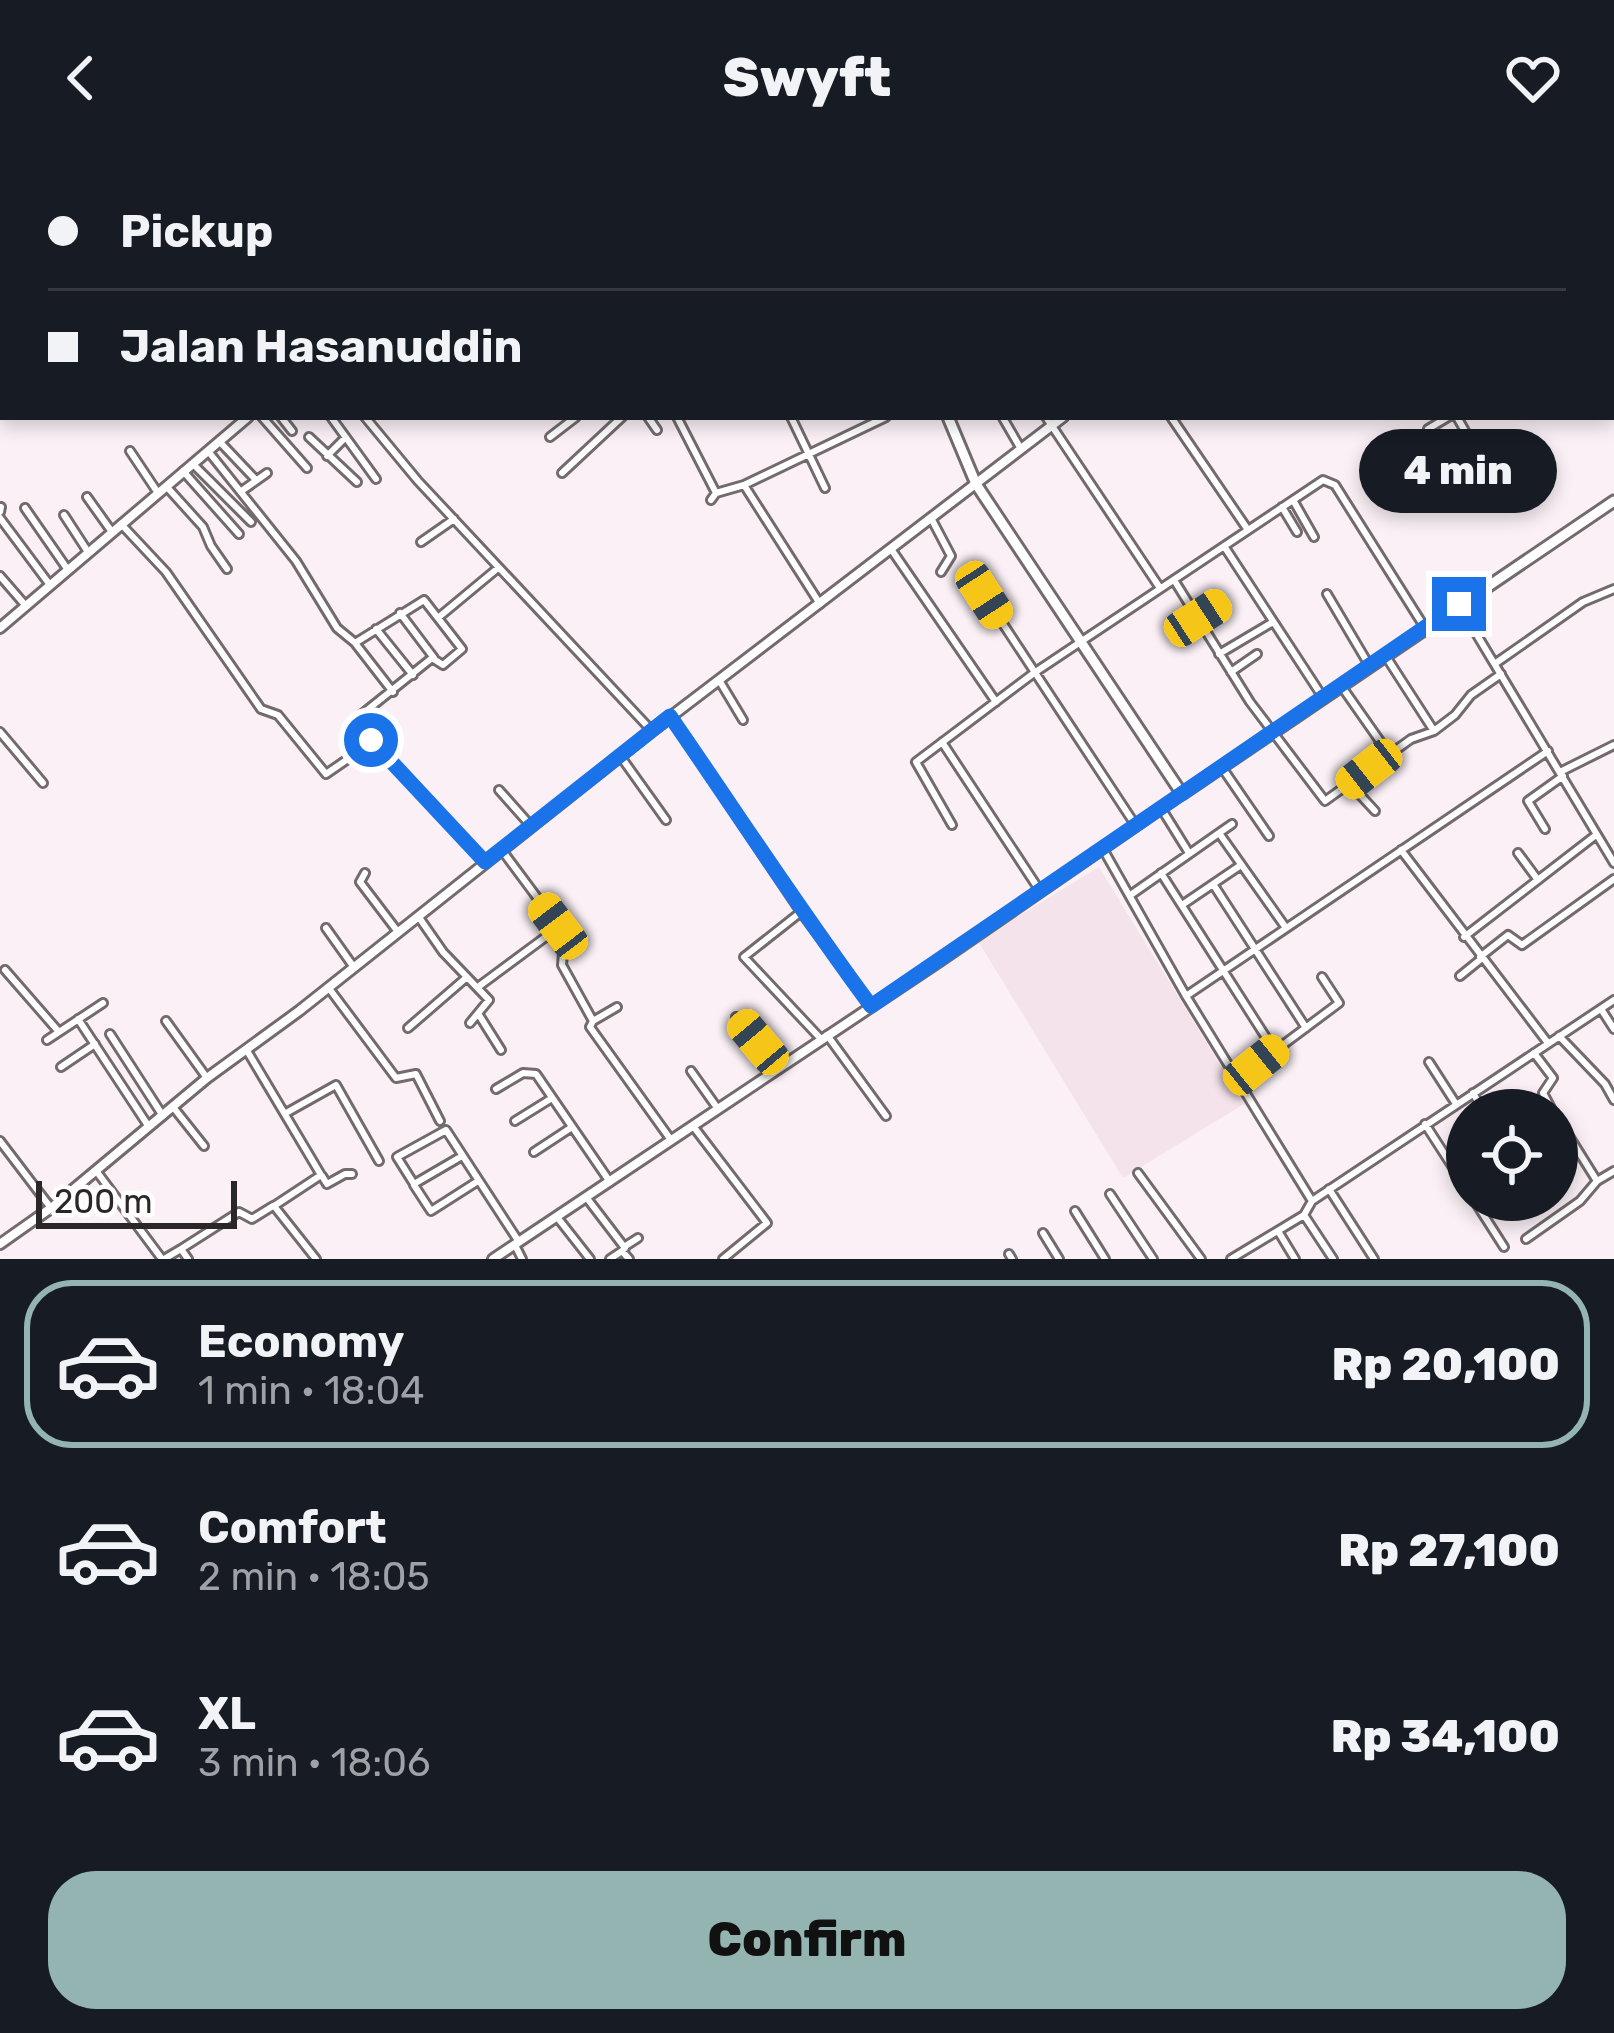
<!DOCTYPE html>
<meta charset="utf-8">
<style>
:root{--surface:#171b24;--page:#20242c;--text:#f1f3f6;--muted:#9ea1a6;--line:#363941;--accent:#93b4b1}
body{margin:0;font-family:Rubik,sans-serif;background:var(--page);color:var(--text);height:100vh;display:flex;flex-direction:column;font-size:45px;white-space:nowrap}
*{box-sizing:border-box;margin:0}
p{font-size:39px;color:var(--muted)}
.icon{flex:none;width:66px;height:66px;fill:none;stroke:currentColor;stroke-width:2;stroke-linecap:round;stroke-linejoin:round}
.map{position:relative;height:1103px;overflow:hidden}
.drawer{display:flex;flex-direction:column;background:var(--surface);flex:1}
.drawer>*{flex:none}
.top-card{position:absolute;left:0px;top:0px;width:1614px;height:264px;box-shadow:0 6px 18px #0003;display:grid;align-content:center;height:264px;padding:0 48px;background:var(--surface)}
.fabs{position:absolute;left:1446px;top:933px;display:grid;gap:24px}
.fabs a{display:grid;place-items:center;width:132px;height:132px;border-radius:50%;background:var(--surface);box-shadow:0 6px 18px #0003;font-size:60px}
.scale{position:absolute;left:36px;bottom:30px;width:201px;box-sizing:border-box;padding-left:12px;border:6px solid #2b2729;border-top:0;font-size:33px;line-height:42px;white-space:nowrap;color:#2b2729;-webkit-text-stroke:9px #fff;paint-order:stroke}
.end{position:absolute;width:54px;height:54px;margin:-27px;border:15px solid #1a73e8;background:#fff;box-shadow:0 0 0 6px #fff}
.from{border-radius:50%}
.bubble{position:absolute;height:84px;border-radius:42px;background:var(--surface);box-shadow:0 6px 18px #0003;font-size:39px;font-weight:800;line-height:84px;text-align:center}
.car{position:absolute;width:36px;height:72px;margin:-36px -18px;border-radius:15px;box-shadow:0 0 9px 3px #0007;background:linear-gradient(#f5c518 24%,#345 0 40%,#f5c518 0 76%,#345 0 86%,#f5c518 0)}
.top-card b{display:flex;align-items:center;gap:42px;height:114px;font-size:45px}
.top-card b+b{border-top:3px solid var(--line)}
.top-card i{width:30px;height:30px;background:var(--text)}
ul{padding:21px 0 0;list-style:none}
li{display:flex;align-items:center;gap:36px;height:168px;margin:0 24px 18px;padding:0 24px;border:6px solid transparent;border-radius:48px}
li div{flex:1}
li b{display:block;font-size:45px}
li em{font-style:normal;font-weight:800}
li.on{border-color:var(--accent)}
li>.icon{width:108px;height:108px;stroke-width:1.5}
.button{display:flex;gap:24px;margin-top:auto;padding:24px 48px}
.button a{flex:1;height:138px;border-radius:48px;background:var(--accent);color:#111;font-size:48px;font-weight:800;line-height:138px;text-align:center}
header{display:flex;justify-content:space-between;align-items:center;height:156px;padding:0 48px;background:var(--surface);font-size:54px;font-weight:800}
.map>svg:first-child{display:block}
</style>
<header><svg class="icon" aria-label="back" viewBox="0 0 24 24"><path d="M15 5l-7 7 7 7"/></svg>Swyft<svg class="icon" aria-label="heart" viewBox="0 0 24 24"><path d="M12 20l-8-8c-3-5 5-10 8-4 3-6 11-1 8 4z"/></svg></header>
<div class="map">
<svg width="1614" height="1103" viewBox="0 0 1614 1103">
<rect width="100%" height="100%" fill="#faf0f5"/>
<path fill="#f5e3eb" d="M1099,711L1244,948L1123,1022L978,785Z"/>
<g fill="none" stroke-linecap="round" stroke-linejoin="round">
<defs>
<path id="minor" d="M72,0L73,3
M434,0L435,3
M530,0L531,3
M569,0L572,3
M627,0L629,3
M1041,0L1042,3
M1125,0L1127,3
M1267,0L1268,3
M1493,0L1495,3
M216,3L222,0
M762,3L769,0
M846,3L850,0
M0,67L3,70
M0,115L3,113
M0,153L3,159
M1611,160L1614,159
M1611,197L1614,202
M262,261L307,312
M281,261L292,275
M331,261L376,323
M365,261L418,325L652,575
M648,261L657,274
M677,261L716,337
M791,261L825,332
M1046,261L1160,432
M1171,261L1248,374
M1457,261L1465,275
M1003,262L1021,293
M1428,273L1448,261
M309,281L357,326
M550,281L576,261
M219,285L256,324
M130,295L158,337
M208,295L296,405L337,472L354,486
M327,300L345,282
M193,308L251,366
M183,315L239,378
M562,317L622,261
M744,329L820,448
M166,330L203,371L211,390L227,413
M243,334L267,317
M87,341L112,376
M711,344L716,337L744,329L886,261
M1293,344L1314,381
M1282,351L1297,376
M25,352L68,414
M0,356L1,351
M64,359L88,396
M0,362L50,429
M931,362L951,400L941,416
M121,368L166,416L261,553L278,559L326,618L374,585L485,706
M421,386L454,363
M1224,390L1322,540
M891,393L996,546
M0,420L26,450
M1174,424L1250,546L1325,645L1411,583L1434,575L1455,559L1471,539L1501,518
M1327,438L1369,509
M984,439L1136,670
M1459,449L1614,707
M400,457L434,502
M439,461L498,412
M1198,462L1221,447
M376,473L413,519
M1219,498L1273,466
M1385,499L1434,575
M1496,507L1583,446L1614,433
M1231,516L1257,498
M719,524L743,564
M1342,531L1389,598
M670,560L801,756L871,850
M351,567L432,502L443,509L462,493L424,444L355,487L393,536
M0,576L43,627
M942,586L1040,735
M621,601L666,664
M1223,613L1269,680
M1560,616L1614,589
M1350,628L1375,655
M499,634L531,670
M1161,652L1189,697
M952,669L916,606L1034,517L1323,324L1335,329L1425,472
M1545,673L1528,645L1563,620
M1219,677L1232,668
M1103,693L1186,840L1312,1045L1304,1059L1231,1103
M1401,694L1548,887
M1518,697L1538,724
M365,717L360,726L398,776
M1161,717L1274,894
M1213,728L1306,872
M1132,738L1219,677L1286,772
M1182,749L1241,709
M801,756L744,801L821,883
M418,760L443,796L489,844L470,867
M326,772L353,810
M550,779L563,797L562,809L593,865
M1464,781L1596,679
M1480,801L1508,779L1522,789L1614,723
M5,814L59,876
M1460,820L1481,803
M328,831L396,922L416,918L440,965
M478,831L559,771L501,693
M1186,840L1548,595
M617,851L593,865L590,871L671,984
M1601,853L1614,873
M479,859L501,894
M736,861L779,911
M78,863L149,971
M166,865L207,922
M408,872L467,821
M110,878L163,960
M827,879L886,960
M1559,880L1605,928L1614,944
M47,884L103,847
M246,893L321,1019L274,1050L316,1103
M1534,897L1553,922L1543,937L1552,954
M1429,906L1456,948
M61,911L95,888
M691,915L718,953
M1236,924L1339,847L1322,821
M496,933L523,917L536,918L610,1026
M1473,937L1483,954
M173,951L204,990
M286,957L336,929L379,1005
M1557,961L1597,1025L1614,1015
M515,965L552,942
M1425,968L1467,1033
M693,970L767,1067L723,1103
M0,985L51,1052
M534,996L572,971
M462,1000L414,1028L397,1001L446,974L519,1086
M97,1016L162,1103
M1138,1017L1201,1103
M322,1020L327,1028L345,1018H352
M414,1029L431,1055L478,1025
M1329,1033L1374,1103
M1110,1038L1153,1103
M586,1041L625,1092L622,1095
M1474,1044L1504,1091
M1312,1045L1614,844
M1075,1055L1105,1103
M1304,1059L1333,1103
M557,1061L590,1103
M1278,1075L1295,1103
M1043,1077L1059,1103
M1526,1083L1580,1045L1597,1025
M515,1089L522,1103
M624,1091L638,1082
M181,1093L239,1056L252,1063L273,1050
M1009,1098L1012,1103
M164,1103L181,1093L188,1103
M610,1103L622,1095L629,1103"/>
<path id="tertiary" d="M551,3L554,0
M1049,3L1053,0
M1404,3L1408,0
M0,472L248,261
M0,1088L51,1052L207,922L299,855L652,575L1063,261
M493,1103L940,805L1182,638"/>
<path id="secondary" d="M839,0L841,3
M948,261L976,328L1182,638L1614,345"/>
</defs>
<use href="#minor" stroke="#736a6e" stroke-width="12"/>
<use href="#tertiary" stroke="#736a6e" stroke-width="14"/>
<use href="#secondary" stroke="#736a6e" stroke-width="15"/>
<use href="#minor" stroke="#fff" stroke-width="6"/>
<use href="#tertiary" stroke="#fff" stroke-width="8"/>
<use href="#secondary" stroke="#fff" stroke-width="9"/>
</g>
<g fill="none" stroke-linecap="round" stroke-linejoin="round">
<path stroke="#1a73e8" stroke-width="15" d="M371,584L485,706L670,560C737,657 801,756 871,850L1459,448"/>
</g>
</svg>
<div class="fabs">
<a><svg class="icon" aria-label="locate" viewBox="0 0 24 24"><circle cx="12" cy="12" r="6"/><path d="M12 2v4M12 18v4M2 12h4M18 12h4"/></svg></a>
</div>
<div class="scale">200 m</div>
<i class="end from" style="left:371px;top:584px"></i>
<i class="end" style="left:1459px;top:448px"></i>
<div class="bubble" style="left:1359px;top:273px;width:198px">4 min</div>
<i class="car" style="left:984px;top:439px;rotate:147deg"></i>
<i class="car" style="left:1198px;top:462px;rotate:57deg"></i>
<i class="car" style="left:1369px;top:613px;rotate:232deg"></i>
<i class="car" style="left:558px;top:770px;rotate:323deg"></i>
<i class="car" style="left:758px;top:886px;rotate:320deg"></i>
<i class="car" style="left:1256px;top:909px;rotate:51deg"></i>
<div class="top-card">
<b><i class="from"></i>Pickup</b>
<b><i></i>Jalan Hasanuddin</b>
</div>
</div>
<section class="drawer">
<ul>
<li class="on"><svg class="icon" aria-label="car" viewBox="0 0 24 24"><path d="M5 17H2v-5l4-1 3-4h7l3 4 3 1v5h-3M9 17h6M6 11h13"/><circle cx="7" cy="17" r="2"/><circle cx="17" cy="17" r="2"/></svg><div><b>Economy</b><p>1 min · 18:04</p></div><em>Rp 20,100</em></li>
<li><svg class="icon" aria-label="car" viewBox="0 0 24 24"><path d="M5 17H2v-5l4-1 3-4h7l3 4 3 1v5h-3M9 17h6M6 11h13"/><circle cx="7" cy="17" r="2"/><circle cx="17" cy="17" r="2"/></svg><div><b>Comfort</b><p>2 min · 18:05</p></div><em>Rp 27,100</em></li>
<li><svg class="icon" aria-label="car" viewBox="0 0 24 24"><path d="M5 17H2v-5l4-1 3-4h7l3 4 3 1v5h-3M9 17h6M6 11h13"/><circle cx="7" cy="17" r="2"/><circle cx="17" cy="17" r="2"/></svg><div><b>XL</b><p>3 min · 18:06</p></div><em>Rp 34,100</em></li>
</ul>
<div class="button"><a>Confirm</a></div>
</section>
